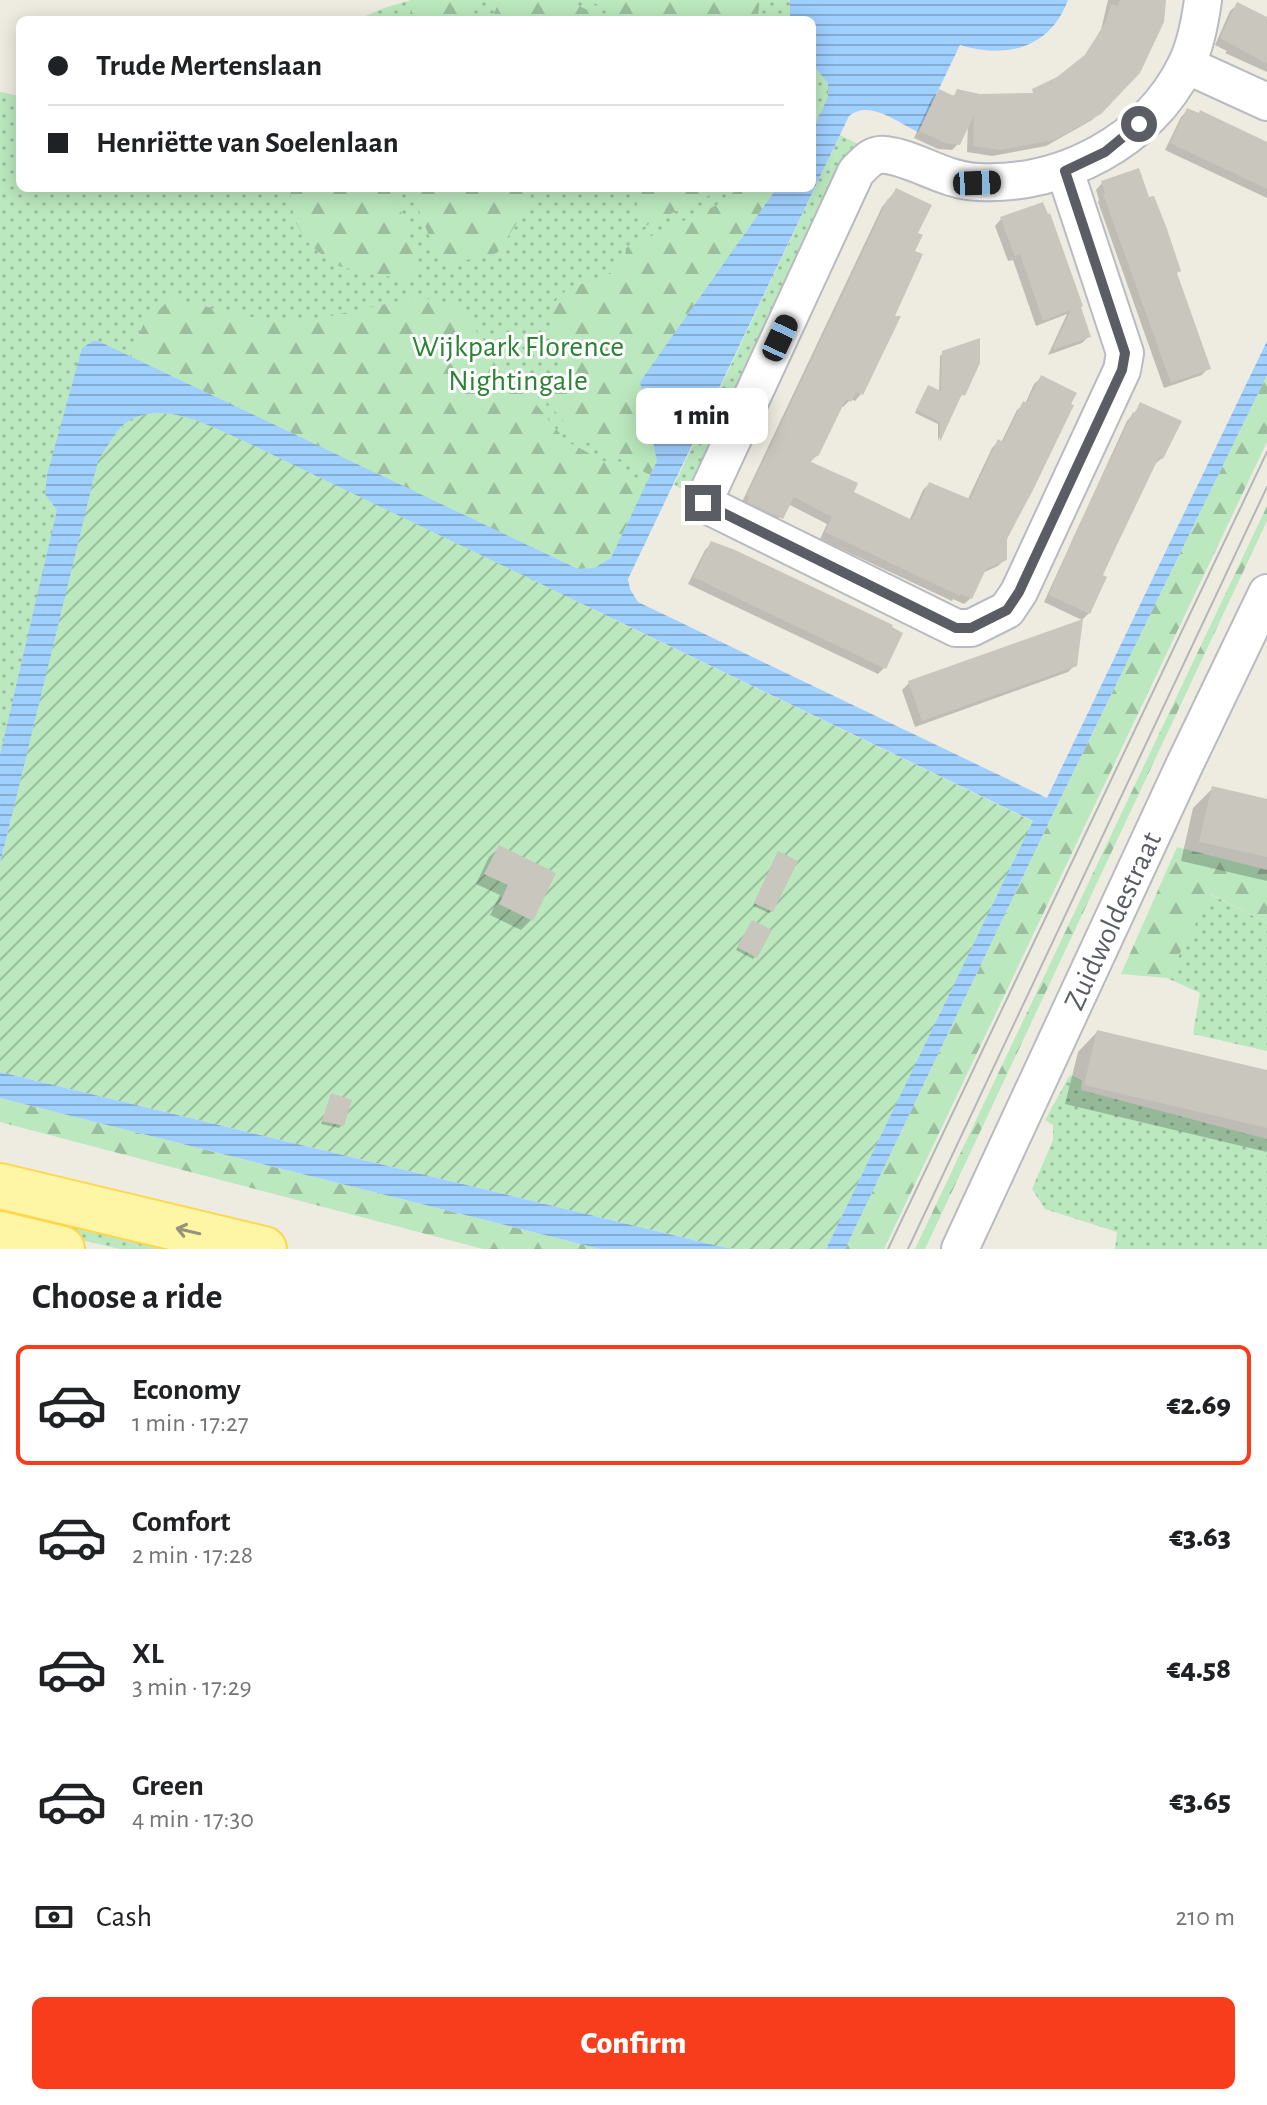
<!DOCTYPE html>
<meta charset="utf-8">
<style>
:root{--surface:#fff;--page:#f2f2f2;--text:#202124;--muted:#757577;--line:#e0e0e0;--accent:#f83d1d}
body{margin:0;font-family:"Alegreya Sans",sans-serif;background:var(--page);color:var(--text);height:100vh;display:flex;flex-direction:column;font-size:30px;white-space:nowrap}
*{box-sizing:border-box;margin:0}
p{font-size:26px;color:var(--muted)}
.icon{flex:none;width:44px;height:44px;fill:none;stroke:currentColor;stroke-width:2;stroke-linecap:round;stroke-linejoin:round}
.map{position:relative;height:1249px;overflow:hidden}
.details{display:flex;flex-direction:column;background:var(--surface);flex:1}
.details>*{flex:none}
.top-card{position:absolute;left:16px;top:16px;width:800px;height:176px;border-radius:12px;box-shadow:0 4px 20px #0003;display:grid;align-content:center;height:176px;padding:0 32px;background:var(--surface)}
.end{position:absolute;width:36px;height:36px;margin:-18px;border:10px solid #5a5d64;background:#fff;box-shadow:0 0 0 4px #fff}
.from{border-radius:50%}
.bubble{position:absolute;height:56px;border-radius:12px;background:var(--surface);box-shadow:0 4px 20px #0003;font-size:26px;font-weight:800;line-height:56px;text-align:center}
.car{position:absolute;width:24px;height:48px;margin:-24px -12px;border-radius:10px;box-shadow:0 0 6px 2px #0007;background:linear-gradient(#222 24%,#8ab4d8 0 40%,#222 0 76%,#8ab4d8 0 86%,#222 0)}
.top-card b{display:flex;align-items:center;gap:28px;height:76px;font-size:30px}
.top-card b+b{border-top:2px solid var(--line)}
.top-card i{width:20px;height:20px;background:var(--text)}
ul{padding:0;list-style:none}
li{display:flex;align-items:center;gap:24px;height:120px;margin:0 16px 12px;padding:0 16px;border:4px solid transparent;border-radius:12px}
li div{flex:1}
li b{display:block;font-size:30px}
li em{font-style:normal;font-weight:800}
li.active{border-color:var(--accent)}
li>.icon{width:72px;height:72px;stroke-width:1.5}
h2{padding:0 32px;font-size:36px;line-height:96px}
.pay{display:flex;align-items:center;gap:20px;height:88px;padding:0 32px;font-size:30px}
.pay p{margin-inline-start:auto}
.primary-button{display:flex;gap:16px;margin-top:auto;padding:16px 32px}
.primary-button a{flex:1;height:92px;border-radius:12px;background:var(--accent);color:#fff;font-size:32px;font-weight:800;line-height:92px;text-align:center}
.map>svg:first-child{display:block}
</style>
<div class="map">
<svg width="1267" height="1249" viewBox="0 0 1267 1249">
<defs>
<pattern id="grass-dots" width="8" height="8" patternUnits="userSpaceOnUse" patternTransform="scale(2)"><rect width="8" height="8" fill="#bbe8be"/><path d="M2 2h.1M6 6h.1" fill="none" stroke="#9bbf9e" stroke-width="1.8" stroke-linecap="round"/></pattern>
<pattern id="forest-firs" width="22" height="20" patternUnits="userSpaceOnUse" patternTransform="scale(2)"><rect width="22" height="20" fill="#bbe8be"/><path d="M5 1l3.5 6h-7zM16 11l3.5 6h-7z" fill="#9bbf9e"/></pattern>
<pattern id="garden-furrows" width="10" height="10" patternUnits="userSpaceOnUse" patternTransform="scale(2)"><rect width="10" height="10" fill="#bbe8be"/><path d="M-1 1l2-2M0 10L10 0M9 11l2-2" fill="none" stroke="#9bbf9e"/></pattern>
<pattern id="water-rules" width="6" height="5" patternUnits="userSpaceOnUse" patternTransform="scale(2)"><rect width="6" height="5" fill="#a0d0ff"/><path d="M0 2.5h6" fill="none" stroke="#85acd2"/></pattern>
</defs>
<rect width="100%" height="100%" fill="#eeece1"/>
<path fill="url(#grass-dots)" d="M411,0H830L872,27L812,154V20H356L387,7Z
M0,92L20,96V188H796L602,598L0,820Z
M840,135L858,144L692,494L674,485Z
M1210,894L1267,923V1051L1193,1034L1200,993L1167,978Z
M1070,1075L1082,1080L1081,1090L1267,1139V1249H1115L1117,1232L1045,1209L1032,1189L1053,1140V1125L1045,1120Z
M0,1201L203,1249H120L0,1221Z"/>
<path fill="url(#forest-firs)" d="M419,0H476L463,20H406Z
M500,0H567L608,20H491Z
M588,0H760L758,15L760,20H629Z
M290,188H392L422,270L404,278L368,274L335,265L310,245L294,220Z
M410,188H534L522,215L497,253L441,266Z
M636,188H719L710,195L639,229Z
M739,188H777L640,382L658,461L650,475L577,437L540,394C549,383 561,371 560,356C559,333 537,322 559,297C571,284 584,284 599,279C608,276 617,266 625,260L626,248L719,204Z
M418,297L455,305L566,441L646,483L611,558L594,568L578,569L131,357L143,325L171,298L249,317L312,320Z
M1267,375V442L884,1249H845L1050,820Z
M1267,506V521L925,1249H915Z
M1177,847L1267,870V923L1211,894L1167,978L1121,974Z
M0,1098L600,1249H483L0,1122Z"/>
<path fill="url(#garden-furrows)" d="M157,412L196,420L242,440L1034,822L826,1249H735L718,1246L0,1072V864L97,461C114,437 126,415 157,412Z"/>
<path fill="url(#water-rules)" d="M790,0H1068C1050,49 1005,59 960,45L918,132C897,122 869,99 849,116L628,579L630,589L638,602L1047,798L1267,341V375L1050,820L845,1249H826L1033,821L242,440C207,425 158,397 123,425C113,434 105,450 98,461L0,864V755L57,510L45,494L47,475L82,348L93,341H98L578,569L594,568L611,558L657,461L640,382L777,188H812V132L828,97V83L812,64V20H790Z
M0,1072L718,1246L735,1249H600L0,1098Z"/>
<path fill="#0003" d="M1108,0H1165L1139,71L1092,120L1046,146L992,156L967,152L968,122L958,144L952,150L938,149L914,138L932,98L939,92L952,97L958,91L979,96L1029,95L1058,79L1081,61L1101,30Z
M1237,5L1267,19V72L1225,53L1227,51L1215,45L1230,11Z
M1188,110L1267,144V198L1165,150L1181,117Z
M1102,183L1208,368L1202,375L1164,388L1098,202L1099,200L1096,190Z
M896,190L916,234L861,394L855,401L851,399L843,407L840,406L818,454L809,463L852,493L909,521L923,490L929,484L967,501L992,448L998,442L1001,443L1017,410L1025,404L1034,384L1041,378L1005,539V559L998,566L982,573L971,598L964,604L953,599L952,601L820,539L827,524L788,504L775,524L742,502L882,207Z
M1001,219L1079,307L1089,336L1082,343L1048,355L1067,314L1036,326L1013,260L1008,261L995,226Z
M943,353L963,395L959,396L938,441V424L915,413L926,390L939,392L940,356Z
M1141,405L1162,458L1155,464L1100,576L1089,613L1082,620L1044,602L1127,421Z
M711,544L884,668L878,674L688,584L705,550Z
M1075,665L1068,672L915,727L902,690L909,683Z
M1213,788L1267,801V881L1181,861L1193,808Z
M500,847L531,920L521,930L490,915L500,895L476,884L489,857Z
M776,856L772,911L769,913L753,906Z
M752,922L755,957L753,959L736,950Z
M1097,1032L1267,1072V1152L1065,1104L1078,1052Z
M332,1096L342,1125L339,1128L321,1124Z"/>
<path fill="#c9c6be" d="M1120,0H1166L1164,22L1140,73L1101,114L1054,140L1000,150L973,146L974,115L960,145L945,143L919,131L939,89L954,96L957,89L980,94L1033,93L1032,89L1057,77L1086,54L1106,21L1111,4L1118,6Z
M1237,2L1267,17V64L1220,38Z
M1187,108L1199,113L1200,110L1267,142V189L1170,143Z
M1139,168L1149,197L1154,196L1167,229L1181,271L1177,273L1211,369L1171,383L1103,194L1105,193L1101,181Z
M896,188L932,205L918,233L923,235L915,251L923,254L895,316H901L863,395L856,392L851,402L846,399L819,455L809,461L858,483L854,492L912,520L929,482L970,499L998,439L1003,442L1023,401L1027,403L1041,375L1077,393L1071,404L1074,405L1033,490L1007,539V560L986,569L972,599L961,594L960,596L825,532L832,517L794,497L783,519L747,502L750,497L747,495L848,283L888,198L890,199Z
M1043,202L1048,214L1050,213L1083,306L1081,307L1091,337L1052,350L1071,310L1043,321L1020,254L1015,256L1000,217Z
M980,338V363L965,396L962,394L940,442V422L916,410L928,385L941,391L942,351Z
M1140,402L1182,421L1163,459L1159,457L1116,547L1103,575L1107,577L1090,614L1049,595L1072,540L1133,412L1135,413Z
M711,541L735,550L893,625L892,627L903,633L886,669L693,577Z
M1083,619L1077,666L922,721L908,681Z
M1212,786L1267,799V857L1199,842Z
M499,845L556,873L533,921L499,904L508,885L484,874Z
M778,851L798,861L773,912L754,903Z
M752,920L772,930L757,958L737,947Z
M1097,1030L1267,1070V1128L1084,1085Z
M331,1093L352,1100L344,1126L322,1121Z"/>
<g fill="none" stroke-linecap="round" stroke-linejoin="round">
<defs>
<g id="minor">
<path d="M1186,65L1267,102"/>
<path d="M1065,171L1125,353L1122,370L1019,592L1007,610L971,628H956L703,503L856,172C865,163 872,153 886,155C917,159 944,181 979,182C1062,186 1149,141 1186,65C1196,45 1200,22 1203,0"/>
<path id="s1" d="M960,1249L1183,768L1267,593"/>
</g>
<path id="major" d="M0,1186L264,1249
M0,1234L62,1249"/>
</defs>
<use href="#minor" stroke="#b9bbc2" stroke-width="40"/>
<use href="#major" stroke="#fed74b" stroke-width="48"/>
<use href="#minor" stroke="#fff" stroke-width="36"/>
<use href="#major" stroke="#fff6a5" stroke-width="44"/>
<path stroke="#b5b6b7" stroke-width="2" d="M888,1249L1267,452
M908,1249L1267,487"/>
</g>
<defs><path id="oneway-shaft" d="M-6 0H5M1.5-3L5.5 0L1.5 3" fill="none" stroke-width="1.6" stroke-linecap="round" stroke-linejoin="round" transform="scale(2)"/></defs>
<use stroke="#94937b" href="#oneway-shaft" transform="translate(188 1231) rotate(-167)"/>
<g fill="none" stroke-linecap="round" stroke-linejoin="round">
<path stroke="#5a5d64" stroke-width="10" d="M703,503L956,628H971L1007,610L1019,592L1122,370L1125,353L1065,171L1105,152L1139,124"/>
</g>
<g text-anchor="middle" stroke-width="6" stroke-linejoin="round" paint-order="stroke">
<g font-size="30" fill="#2c8235" stroke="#fff">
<text x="518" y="356">Wijkpark Florence<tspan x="518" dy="34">Nightingale</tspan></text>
</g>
<g font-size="30" fill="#5a5d64" stroke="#fff">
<text dy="10" stroke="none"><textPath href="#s1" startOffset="362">Zuidwoldestraat</textPath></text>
</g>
</g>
</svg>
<i class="end from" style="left:1139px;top:124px"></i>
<i class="end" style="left:703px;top:503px"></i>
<div class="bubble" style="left:636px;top:388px;width:132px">1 min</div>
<i class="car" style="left:977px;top:183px;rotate:88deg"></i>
<i class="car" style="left:780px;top:338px;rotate:25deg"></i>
<div class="top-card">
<b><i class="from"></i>Trude Mertenslaan</b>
<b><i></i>Henriëtte van Soelenlaan</b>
</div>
</div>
<section class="details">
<h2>Choose a ride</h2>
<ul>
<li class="active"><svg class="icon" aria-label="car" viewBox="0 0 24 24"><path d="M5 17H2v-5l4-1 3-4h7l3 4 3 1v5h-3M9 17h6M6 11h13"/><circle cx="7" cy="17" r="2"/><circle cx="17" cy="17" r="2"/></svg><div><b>Economy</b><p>1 min · 17:27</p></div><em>€2.69</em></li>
<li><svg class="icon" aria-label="car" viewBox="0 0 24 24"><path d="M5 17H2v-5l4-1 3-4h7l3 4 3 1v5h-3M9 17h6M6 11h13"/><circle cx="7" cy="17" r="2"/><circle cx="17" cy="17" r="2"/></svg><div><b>Comfort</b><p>2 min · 17:28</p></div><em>€3.63</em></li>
<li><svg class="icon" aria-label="car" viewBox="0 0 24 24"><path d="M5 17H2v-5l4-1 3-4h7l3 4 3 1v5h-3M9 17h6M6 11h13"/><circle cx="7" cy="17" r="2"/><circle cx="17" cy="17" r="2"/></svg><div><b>XL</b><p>3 min · 17:29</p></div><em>€4.58</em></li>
<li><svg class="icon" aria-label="car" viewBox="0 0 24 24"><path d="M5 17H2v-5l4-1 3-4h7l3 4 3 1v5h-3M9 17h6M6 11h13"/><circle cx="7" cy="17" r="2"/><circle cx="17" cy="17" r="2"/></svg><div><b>Green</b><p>4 min · 17:30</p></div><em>€3.65</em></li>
</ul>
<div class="pay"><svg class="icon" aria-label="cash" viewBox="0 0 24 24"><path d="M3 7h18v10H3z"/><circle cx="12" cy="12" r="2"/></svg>Cash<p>210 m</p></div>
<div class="primary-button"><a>Confirm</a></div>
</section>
